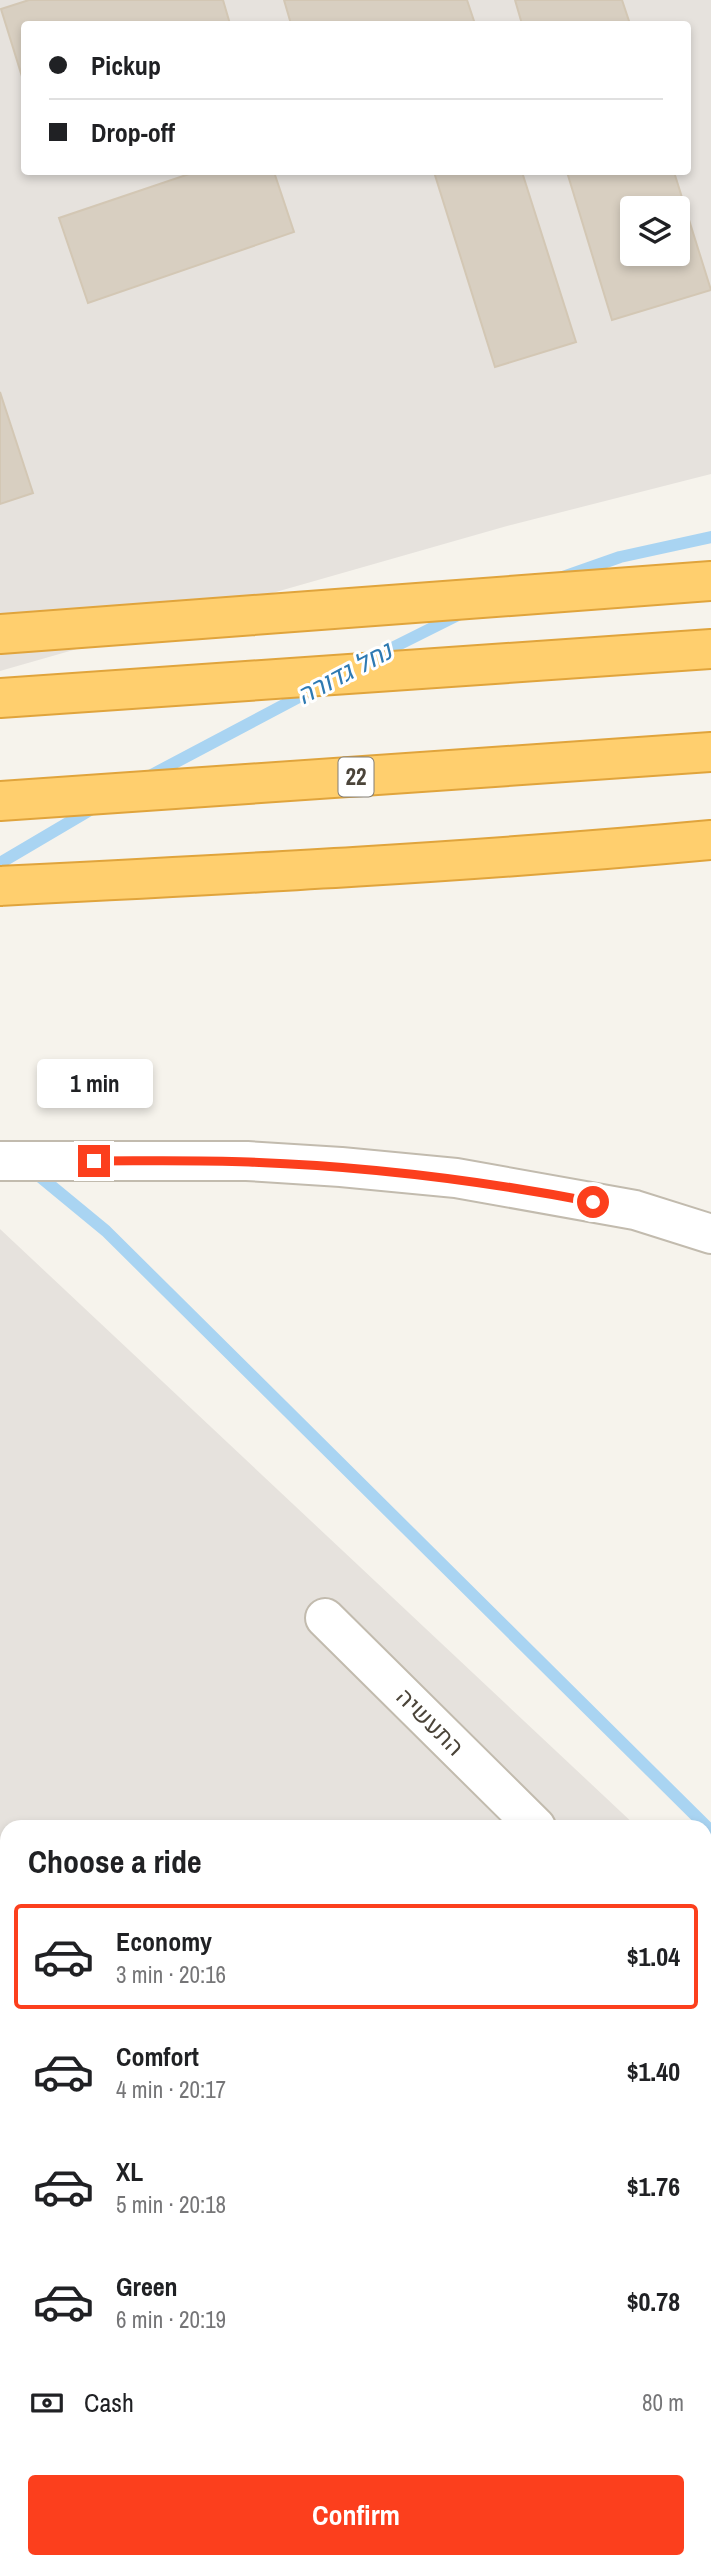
<!DOCTYPE html>
<meta charset="utf-8">
<style>
:root{--surface:#fff;--page:#f2f2f2;--text:#202124;--muted:#757577;--line:#e0e0e0;--accent:#fc3f1d}
body{margin:0;font-family:"Archivo Narrow",Heebo,sans-serif;background:var(--page);color:var(--text);height:100vh;display:flex;flex-direction:column;font-size:26px;white-space:nowrap}
*{box-sizing:border-box;margin:0}
p{font-size:23px;color:var(--muted)}
.icon{flex:none;width:38px;height:38px;fill:none;stroke:currentColor;stroke-width:2;stroke-linecap:round;stroke-linejoin:round}
.map{position:relative;flex:1;overflow:hidden}
.details{position:absolute;left:0px;top:1820px;width:712px;height:749px;display:flex;flex-direction:column;background:var(--surface);border-radius:21px 21px 0 0;box-shadow:0 4px 10px #0003}
.details>*{flex:none}
.top-card{position:absolute;left:21px;top:21px;width:670px;height:154px;border-radius:7px;box-shadow:0 4px 10px #0003;display:grid;align-content:center;height:154px;padding:0 28px;background:var(--surface)}
.buttons{position:absolute;left:620px;top:196px;display:grid;gap:14px}
.buttons a{display:grid;place-items:center;width:70px;height:70px;border-radius:7px;background:var(--surface);box-shadow:0 4px 10px #0003;font-size:35px}
.end{position:absolute;width:32px;height:32px;margin:-16px;border:9px solid #fc3f1d;background:#fff;box-shadow:0 0 0 4px #fff}
.from{border-radius:50%}
.bubble{position:absolute;height:49px;border-radius:7px;background:var(--surface);box-shadow:0 4px 10px #0003;font-size:23px;font-weight:700;line-height:49px;text-align:center}
.top-card b{display:flex;align-items:center;gap:24px;height:66px;font-size:26px}
.top-card b+b{border-top:2px solid var(--line)}
.top-card i{width:18px;height:18px;background:var(--text)}
ul{padding:0;list-style:none}
li{display:flex;align-items:center;gap:21px;height:105px;margin:0 14px 10px;padding:0 14px;border:4px solid transparent;border-radius:7px}
li div{flex:1}
li b{display:block;font-size:26px}
li em{font-style:normal;font-weight:700}
li.selected{border-color:var(--accent)}
li>.icon{width:63px;height:63px;stroke-width:1.5}
h2{padding:0 28px;font-size:32px;line-height:84px}
.pay{display:flex;align-items:center;gap:18px;height:77px;padding:0 28px;font-size:26px}
.pay p{margin-inline-start:auto}
.action{display:flex;gap:14px;margin-top:auto;padding:14px 28px}
.action a{flex:1;height:80px;border-radius:7px;background:var(--accent);color:#fff;font-size:28px;font-weight:700;line-height:80px;text-align:center}
.map>svg:first-child{display:block}
</style>
<div class="map">
<svg width="711" height="2569" viewBox="0 0 711 2569">
<rect width="100%" height="100%" fill="#f6f3ec"/>
<path fill="#e6e2dd" fill-rule="evenodd" d="M0,0H711V474L507,526L0,671ZM24,24H688V172H24ZM632,208H677V254H632Z
M0,1229L637,1827H7V2562H705V1892L711,1897V2569H0Z"/>
<g fill="none" stroke-linecap="round" stroke-linejoin="round">
<path stroke="#a9d4f2" stroke-width="12" d="M563,577L620,557L711,537
M370,659L460,614
M144,779L314,689
M0,863L95,807
M32,1170L106,1231L711,1831"/>
</g>
<path fill="#d8cfc1" stroke="#d3c7b4" stroke-width="2" fill-rule="evenodd" d="M29,0H223L230,24H24V83L1,9Z
M284,0H467L475,24H291Z
M515,0H622L630,24H522Z
M195,172H274L294,232L88,303L59,218Z
M434,172H522L576,342L495,367Z
M567,172H674L711,290L612,320ZM632,208H677V254H632Z
M0,392L33,493L0,504Z"/>
<g fill="none" stroke-linecap="round" stroke-linejoin="round">
<defs>
<path id="minor" d="M0,1161H247L341,1167L456,1178L635,1210L711,1234
M325,1618L536,1827
M705,1995L711,2001
M0,2503L7,2510
M58,2562L65,2569"/>
<path id="highway" d="M0,634L711,581
M0,698L711,649
M0,801L711,752
M0,886C237,874 475,862 711,840"/>
</defs>
<use href="#minor" stroke="#c2bbae" stroke-width="42"/>
<use href="#highway" stroke="#e0a43c" stroke-width="42"/>
<use href="#minor" stroke="#fff" stroke-width="38"/>
<use href="#highway" stroke="#ffcf6e" stroke-width="38"/>
<defs>
<path id="rail" d="M0,2353L7,2360
M0,2391L7,2398
M0,2429L7,2436
M133,2562L140,2569
M174,2562L181,2569
M211,2562L219,2569"/>
</defs>
<use href="#rail" stroke="#9a9a9a" stroke-width="8"/>
<use href="#rail" stroke="#fff" stroke-width="5" stroke-dasharray="16" stroke-linecap="butt"/>
</g>
<g fill="none" stroke-linecap="round" stroke-linejoin="round">
<path stroke="#fc3f1d" stroke-width="9" d="M94,1161C146,1161 198,1160 249,1162C365,1166 479,1180 593,1202"/>
</g>
<g text-anchor="middle" stroke-width="6" stroke-linejoin="round" paint-order="stroke">
<rect fill="#fff" stroke="#817c74" stroke-width="2" x="338.5" y="757.5" width="35" height="39" rx="5"/>
<g font-size="23" font-weight="bold" fill="#4b4439">
<text x="356" y="785">22</text>
</g>
<g font-size="24" fill="#4b4439" stroke="#fff">
<text transform="translate(430 1722) rotate(45)" y="8">התעשיה</text>
</g>
<g font-size="26" font-style="italic" fill="#2e7ab2" stroke="#fff">
<text transform="translate(344 673) rotate(-28)" y="9">נחל גדורה</text>
</g>
</g>
</svg>
<div class="buttons">
<a><svg class="icon" aria-label="layers" viewBox="0 0 24 24"><path d="M12 4l9 5-9 5-9-5zM3 14l9 5 9-5"/></svg></a>
</div>
<i class="end from" style="left:593px;top:1202px"></i>
<i class="end" style="left:94px;top:1161px"></i>
<div class="bubble" style="left:37px;top:1059px;width:116px">1 min</div>
<div class="top-card">
<b><i class="from"></i>Pickup</b>
<b><i></i>Drop-off</b>
</div>
<section class="details">
<h2>Choose a ride</h2>
<ul>
<li class="selected"><svg class="icon" aria-label="car" viewBox="0 0 24 24"><path d="M5 17H2v-5l4-1 3-4h7l3 4 3 1v5h-3M9 17h6M6 11h13"/><circle cx="7" cy="17" r="2"/><circle cx="17" cy="17" r="2"/></svg><div><b>Economy</b><p>3 min · 20:16</p></div><em>$1.04</em></li>
<li><svg class="icon" aria-label="car" viewBox="0 0 24 24"><path d="M5 17H2v-5l4-1 3-4h7l3 4 3 1v5h-3M9 17h6M6 11h13"/><circle cx="7" cy="17" r="2"/><circle cx="17" cy="17" r="2"/></svg><div><b>Comfort</b><p>4 min · 20:17</p></div><em>$1.40</em></li>
<li><svg class="icon" aria-label="car" viewBox="0 0 24 24"><path d="M5 17H2v-5l4-1 3-4h7l3 4 3 1v5h-3M9 17h6M6 11h13"/><circle cx="7" cy="17" r="2"/><circle cx="17" cy="17" r="2"/></svg><div><b>XL</b><p>5 min · 20:18</p></div><em>$1.76</em></li>
<li><svg class="icon" aria-label="car" viewBox="0 0 24 24"><path d="M5 17H2v-5l4-1 3-4h7l3 4 3 1v5h-3M9 17h6M6 11h13"/><circle cx="7" cy="17" r="2"/><circle cx="17" cy="17" r="2"/></svg><div><b>Green</b><p>6 min · 20:19</p></div><em>$0.78</em></li>
</ul>
<div class="pay"><svg class="icon" aria-label="cash" viewBox="0 0 24 24"><path d="M3 7h18v10H3z"/><circle cx="12" cy="12" r="2"/></svg>Cash<p>80 m</p></div>
<div class="action"><a>Confirm</a></div>
</section>
</div>
